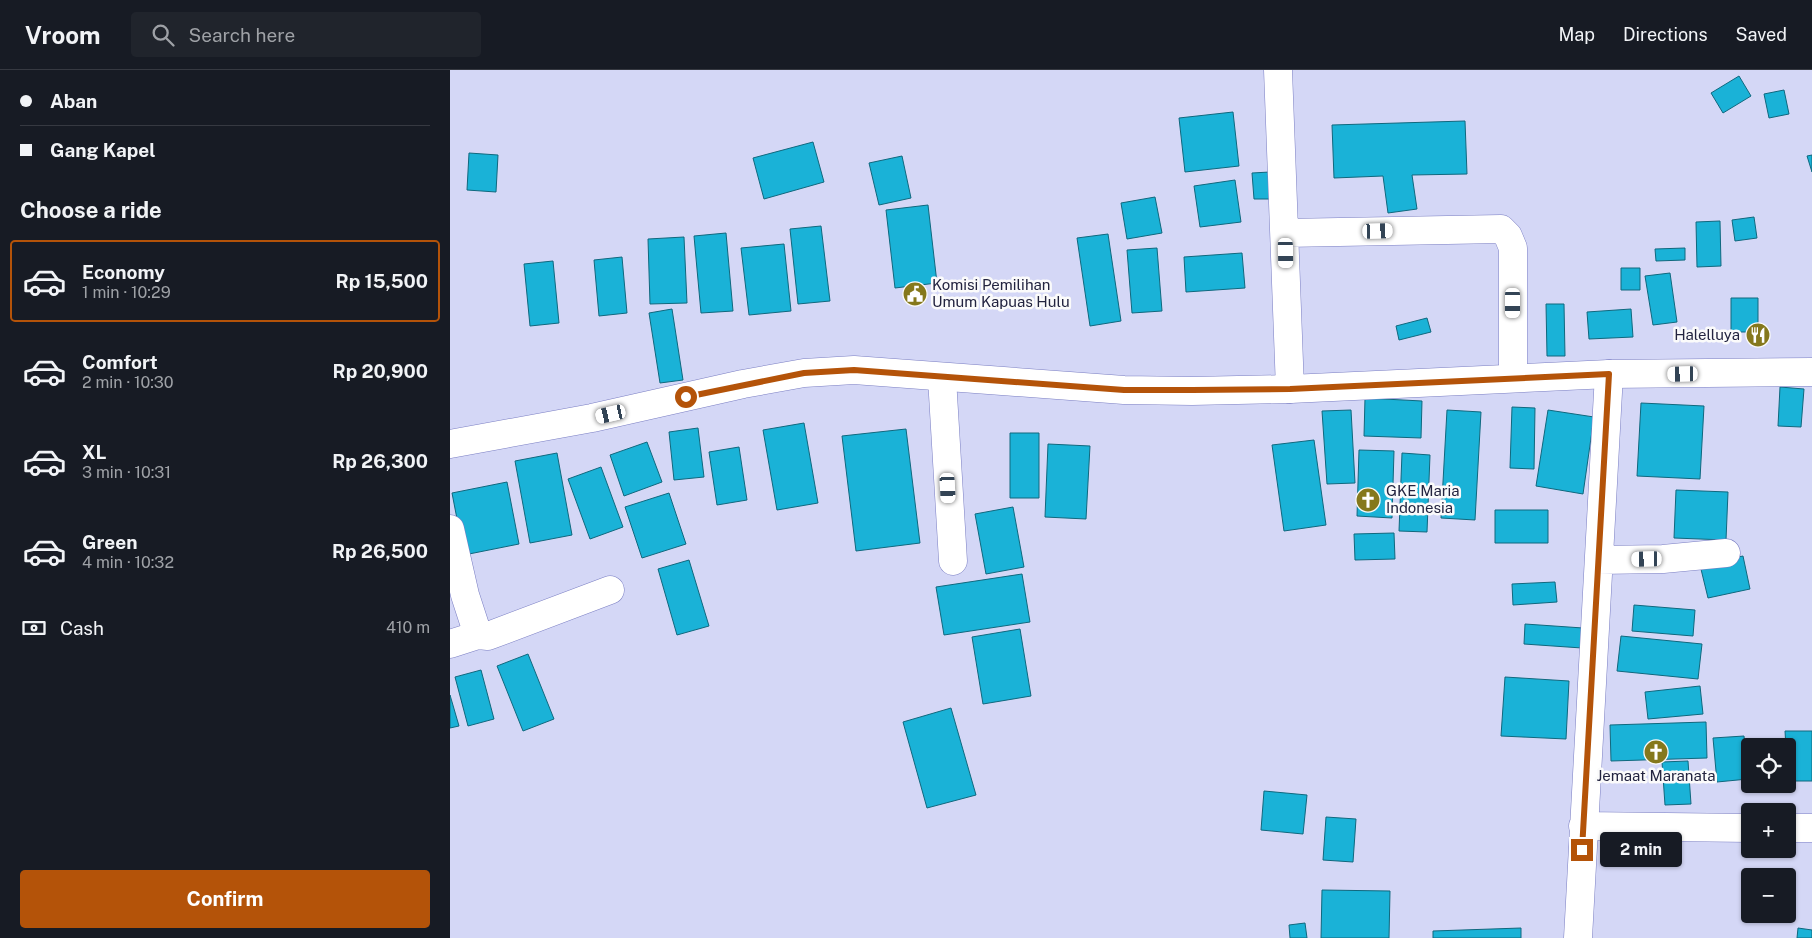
<!DOCTYPE html>
<meta charset="utf-8">
<style>
:root{--surface:#171b24;--page:#20242c;--text:#f1f3f6;--muted:#9ea1a6;--line:#363941;--accent:#b45309}
body{margin:0;font-family:"Public Sans",sans-serif;background:var(--page);color:var(--text);height:100vh;display:flex;flex-direction:column;font-size:19px;white-space:nowrap}
*{box-sizing:border-box;margin:0}
p{font-size:16px;color:var(--muted)}
.icon{flex:none;width:28px;height:28px;fill:none;stroke:currentColor;stroke-width:2;stroke-linecap:round;stroke-linejoin:round}
.map{position:relative;flex:1;overflow:hidden}
.side{display:flex;flex-direction:column;background:var(--surface);width:450px}
.side>*{flex:none}
.top-card{display:grid;align-content:center;height:110px;padding:0 20px;background:var(--surface)}
.fabs{position:absolute;left:1291px;top:668px;display:grid;gap:10px}
.fabs a{display:grid;place-items:center;width:55px;height:55px;border-radius:5px;background:var(--surface);box-shadow:0 1px 4px #0004;font-size:25px}
.end{position:absolute;width:22px;height:22px;margin:-11px;border:6px solid #b45309;background:#fff;box-shadow:0 0 0 2px #fff}
.from{border-radius:50%}
.bubble{position:absolute;height:35px;border-radius:5px;background:var(--surface);box-shadow:0 1px 4px #0004;font-size:16px;font-weight:700;line-height:35px;text-align:center}
.car{position:absolute;width:15px;height:30px;margin:-15px -8px;border-radius:6px;box-shadow:0 0 4px 1px #0007;background:linear-gradient(#fff 24%,#345 0 40%,#fff 0 76%,#345 0 86%,#fff 0)}
.top-card b{display:flex;align-items:center;gap:18px;height:48px;font-size:19px}
.top-card b+b{border-top:1px solid var(--line)}
.top-card i{width:12px;height:12px;background:var(--text)}
ul{padding:0;list-style:none}
li{display:flex;align-items:center;gap:15px;height:82px;margin:0 10px 8px;padding:0 10px;border:2px solid transparent;border-radius:5px}
li div{flex:1}
li b{display:block;font-size:19px}
li em{font-style:normal;font-weight:700}
li.on{border-color:var(--accent)}
li>.icon{width:45px;height:45px;stroke-width:1.5}
h2{padding:0 20px;font-size:22px;line-height:60px}
.pay{display:flex;align-items:center;gap:12px;height:55px;padding:0 20px;font-size:19px}
.pay p{margin-inline-start:auto}
.primary-button{display:flex;gap:10px;margin-top:auto;padding:10px 20px}
.primary-button a{flex:1;height:58px;border-radius:5px;background:var(--accent);color:#fff;font-size:20px;font-weight:700;line-height:58px;text-align:center}
header{display:flex;align-items:center;gap:30px;box-sizing:border-box;height:70px;padding:0 25px;background:var(--surface);border-bottom:1px solid var(--line)}
header strong{font-size:24px}
nav{display:flex;gap:28px;margin-inline-start:auto;font-size:18px}
.search{width:350px;height:45px;background:var(--page);display:flex;align-items:center;gap:12px;box-sizing:border-box;padding:0 18px;border-radius:5px;color:var(--muted);font-size:19px}
main{display:flex;flex:1;min-height:0}
.map>svg:first-child{display:block}
</style>
<header>
<strong>Vroom</strong>
<div class="search"><svg class="icon" aria-label="search" viewBox="0 0 24 24"><circle cx="10" cy="10" r="6"/><path d="M15 15l6 6"/></svg>Search here</div>
<nav><a>Map</a><a>Directions</a><a>Saved</a></nav>
</header>
<main>
<section class="side">
<div class="top-card">
<b><i class="from"></i>Aban</b>
<b><i></i>Gang Kapel</b>
</div>
<h2>Choose a ride</h2>
<ul>
<li class="on"><svg class="icon" aria-label="car" viewBox="0 0 24 24"><path d="M5 17H2v-5l4-1 3-4h7l3 4 3 1v5h-3M9 17h6M6 11h13"/><circle cx="7" cy="17" r="2"/><circle cx="17" cy="17" r="2"/></svg><div><b>Economy</b><p>1 min · 10:29</p></div><em>Rp 15,500</em></li>
<li><svg class="icon" aria-label="car" viewBox="0 0 24 24"><path d="M5 17H2v-5l4-1 3-4h7l3 4 3 1v5h-3M9 17h6M6 11h13"/><circle cx="7" cy="17" r="2"/><circle cx="17" cy="17" r="2"/></svg><div><b>Comfort</b><p>2 min · 10:30</p></div><em>Rp 20,900</em></li>
<li><svg class="icon" aria-label="car" viewBox="0 0 24 24"><path d="M5 17H2v-5l4-1 3-4h7l3 4 3 1v5h-3M9 17h6M6 11h13"/><circle cx="7" cy="17" r="2"/><circle cx="17" cy="17" r="2"/></svg><div><b>XL</b><p>3 min · 10:31</p></div><em>Rp 26,300</em></li>
<li><svg class="icon" aria-label="car" viewBox="0 0 24 24"><path d="M5 17H2v-5l4-1 3-4h7l3 4 3 1v5h-3M9 17h6M6 11h13"/><circle cx="7" cy="17" r="2"/><circle cx="17" cy="17" r="2"/></svg><div><b>Green</b><p>4 min · 10:32</p></div><em>Rp 26,500</em></li>
</ul>
<div class="pay"><svg class="icon" aria-label="cash" viewBox="0 0 24 24"><path d="M3 7h18v10H3z"/><circle cx="12" cy="12" r="2"/></svg>Cash<p>410 m</p></div>
<div class="primary-button"><a>Confirm</a></div>
</section>
<div class="map">
<svg width="1362" height="868" viewBox="0 0 1362 868">
<rect width="100%" height="100%" fill="#d4d7f6"/>
<path fill="#1ab2d7" stroke="#10687e" d="M1289,6L1301,26L1273,43L1261,23Z
M1334,20L1339,44L1319,48L1314,24Z
M783,42L789,96L735,102L729,48Z
M1015,51L1017,104L962,105L967,139L938,143L933,106L884,108L882,55Z
M363,72L374,112L314,129L303,88Z
M19,83L48,85L46,122L17,120Z
M1362,85V102L1357,86Z
M452,86L461,128L429,135L419,93Z
M820,102L821,129H804L802,103Z
M785,110L791,152L750,157L744,116Z
M705,127L712,163L677,169L671,133Z
M478,135L487,213L445,218L436,140Z
M1304,147L1307,168L1285,171L1282,150Z
M1270,151L1271,196L1247,197L1246,152Z
M371,156L380,231L348,234L340,159Z
M276,163L283,241L251,243L244,166Z
M658,164L671,251L640,256L627,168Z
M234,167L237,233L200,234L198,169Z
M334,174L341,241L299,245L291,178Z
M707,178L712,241L682,243L677,180Z
M1235,178V190L1206,191L1205,179Z
M792,183L795,218L736,222L734,187Z
M172,187L177,243L149,246L144,190Z
M103,191L109,253L80,256L74,194Z
M1171,198H1190V220H1171Z
M1220,203L1227,252L1203,255L1195,206Z
M1281,228H1308V262H1281Z
M1096,234H1114L1115,286H1097Z
M222,239L233,310L210,313L199,243Z
M1181,239L1183,267L1139,269L1137,242Z
M977,248L981,262L949,270L946,256Z
M1330,317L1354,319L1351,357L1328,356Z
M915,328L972,331L971,368L914,366Z
M1191,333L1254,336L1250,409L1187,406Z
M1062,337L1085,338L1084,399L1060,398Z
M901,340L905,413L877,414L872,341Z
M997,340L1031,342L1025,450L991,448Z
M1098,340L1144,347L1133,424L1086,416Z
M354,353L368,433L327,440L313,360Z
M248,358L254,407L224,410L219,362Z
M456,359L470,473L406,481L392,366Z
M560,363H589V428H560Z
M864,370L876,455L834,461L822,375Z
M197,372L212,412L174,426L160,385Z
M598,374L640,376L636,449L595,447Z
M289,377L297,430L267,435L259,382Z
M909,380L944,381L942,448L907,446Z
M107,383L122,465L80,473L65,391Z
M952,383L980,385L977,462L949,461Z
M151,397L173,457L140,469L118,409Z
M57,412L69,474L14,485L2,423Z
M1226,420L1278,422L1276,470L1224,468Z
M219,423L236,474L192,488L175,437Z
M563,437L574,497L536,504L525,444Z
M1045,440H1098V473H1045Z
M944,463L945,489L905,490L904,464Z
M1293,486L1300,519L1258,528L1250,495Z
M239,490L259,556L227,565L208,499Z
M572,504L580,552L494,565L486,517Z
M1105,512L1107,532L1063,535L1062,514Z
M1184,535L1245,540L1243,566L1182,561Z
M1075,554L1133,558L1132,578L1074,574Z
M570,559L581,626L533,634L522,567Z
M1171,566L1252,574L1248,609L1167,601Z
M78,584L104,649L73,661L47,596Z
M31,600L44,649L18,656L5,607Z
M1055,607L1119,611L1116,669L1051,666Z
M1250,616L1253,644L1198,649L1195,622Z
M0,625L9,656L0,658Z
M501,638L526,725L477,738L453,652Z
M1256,652L1257,688L1161,691L1160,655Z
M1335,661H1362V711H1338Z
M1294,666L1298,709L1267,712L1263,668Z
M1238,691L1241,734L1215,735L1212,692Z
M814,721L857,725L853,764L811,760Z
M876,747L906,749L903,792L873,790Z
M872,820L940,821L939,868H871Z
M855,853L857,868H840L839,855Z
M1071,858V868H983V861Z
M1348,858L1362,860V868H1347Z"/>
<g fill="none" stroke-linecap="round" stroke-linejoin="round">
<defs>
<path id="minor" d="M828,0L840,319
M835,163L1051,159L1058,166L1063,178V308
M492,308L503,491
M0,459L15,525L28,565L38,566L160,520
M1149,490L1213,489L1276,483
M0,574L28,565
M1133,756L1300,758
M1338,758H1362
M1128,868L1159,304"/>
<path id="highway" d="M0,374L142,348L293,314L354,303L404,300L674,320L742,321L840,319L1159,304L1362,302"/>
</defs>
<use href="#minor" stroke="#7a7ec3" stroke-width="29"/>
<use href="#highway" stroke="#7a7ec3" stroke-width="29"/>
<use href="#minor" stroke="#fff" stroke-width="28"/>
<use href="#highway" stroke="#fff" stroke-width="28"/>
</g>
<g fill="none" stroke-linecap="round" stroke-linejoin="round">
<path stroke="#b45309" stroke-width="6" d="M236,327L354,303L404,300L674,320H742L840,319L1159,304L1132,780"/>
</g>
<defs>
<symbol id="civic-disc" viewBox="-11 -11 22 22"><circle r="9.5" fill="#85781c" stroke="#fbfbfb"/><path d="M-.6-6.5H3V-4.5H.6V-3L4-1V1h2V6H-6V1h2V-1L-.6-3ZM-1.2 2.5V6h2.4V2.5Z" fill="#fff"/></symbol>
<symbol id="restaurant-disc" viewBox="-11 -11 22 22"><circle r="9.5" fill="#85781c" stroke="#fbfbfb"/><path d="M-5-6h1v4h1v-4h1v4h1v-4h1v5L-1.5 .5V6h-2V.5L-5-1ZM5-6V6H3V1.5H1.5Q1.5-4 5-6Z" fill="#fff"/></symbol>
<symbol id="church-disc" viewBox="-11 -11 22 22"><circle r="9.5" fill="#85781c" stroke="#fbfbfb"/><path d="M-1.2-6h2.4v3.5h3.3v2.4h-3.3V6h-2.4V-.1h-3.3v-2.4h3.3Z" fill="#fff"/></symbol>
</defs>
<g fill-rule="evenodd">
<use href="#civic-disc" x="451" y="210" width="28" height="28"/>
<use href="#restaurant-disc" x="1294" y="251" width="28" height="28"/>
<use href="#church-disc" x="904" y="416" width="28" height="28"/>
<use href="#church-disc" x="1192" y="668" width="28" height="28"/>
</g>
<g text-anchor="middle" stroke-width="5" stroke-linejoin="round" paint-order="stroke">
<g font-size="15" fill="#232440" stroke="#fbfbfb" text-anchor="start">
<text x="482" y="220">Komisi Pemilihan<tspan x="482" dy="17">Umum Kapuas Hulu</tspan></text>
<text x="1290" y="270" text-anchor="end">Halelluya</text>
<text x="936" y="426">GKE Maria<tspan x="936" dy="17">Indonesia</tspan></text>
<text x="1206" y="711" text-anchor="middle">Jemaat Maranata</text>
</g>
</g>
</svg>
<div class="fabs">
<a><svg class="icon" aria-label="locate" viewBox="0 0 24 24"><circle cx="12" cy="12" r="6"/><path d="M12 2v4M12 18v4M2 12h4M18 12h4"/></svg></a>
<a>+</a>
<a>−</a>
</div>
<i class="end from" style="left:236px;top:327px"></i>
<i class="end" style="left:1132px;top:780px"></i>
<div class="bubble" style="left:1150px;top:762px;width:82px">2 min</div>
<i class="car" style="left:928px;top:161px;rotate:88deg"></i>
<i class="car" style="left:836px;top:183px;rotate:179deg"></i>
<i class="car" style="left:1063px;top:233px;rotate:180deg"></i>
<i class="car" style="left:1233px;top:304px;rotate:269deg"></i>
<i class="car" style="left:161px;top:344px;rotate:257deg"></i>
<i class="car" style="left:498px;top:418px;rotate:177deg"></i>
<i class="car" style="left:1197px;top:489px;rotate:269deg"></i>
</div>
</main>
